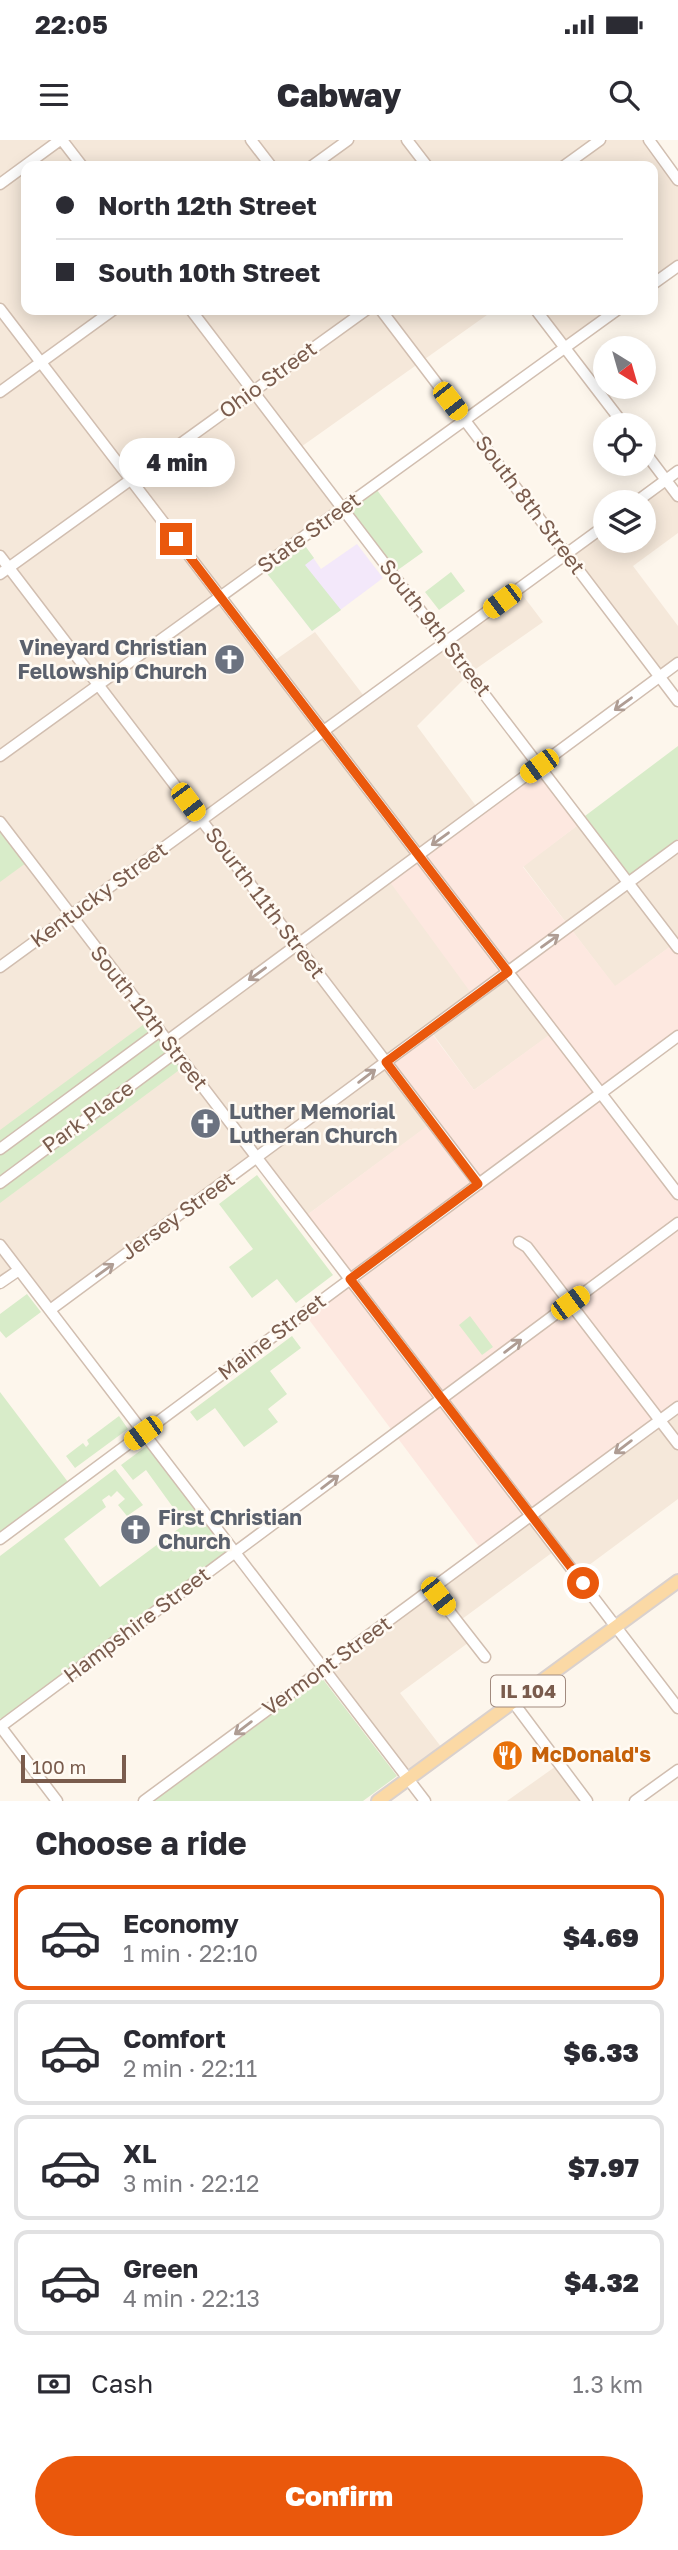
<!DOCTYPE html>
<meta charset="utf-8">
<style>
:root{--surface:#fff;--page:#f2f2f3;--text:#2b2b33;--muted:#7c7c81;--line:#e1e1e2;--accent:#ea580c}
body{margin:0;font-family:"Golos Text",sans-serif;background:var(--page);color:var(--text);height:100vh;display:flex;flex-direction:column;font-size:26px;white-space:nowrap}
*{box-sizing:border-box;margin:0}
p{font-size:23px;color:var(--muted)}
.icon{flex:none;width:38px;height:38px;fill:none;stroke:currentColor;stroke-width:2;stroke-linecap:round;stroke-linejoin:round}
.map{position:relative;height:1661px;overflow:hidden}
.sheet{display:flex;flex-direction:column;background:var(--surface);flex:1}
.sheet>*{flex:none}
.banner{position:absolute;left:21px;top:21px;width:637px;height:154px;border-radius:14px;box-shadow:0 4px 18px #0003;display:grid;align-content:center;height:154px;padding:0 35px;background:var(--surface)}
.needle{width:46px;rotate:143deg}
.controls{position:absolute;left:593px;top:196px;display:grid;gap:14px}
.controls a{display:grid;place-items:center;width:63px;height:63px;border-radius:50%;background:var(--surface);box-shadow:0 4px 18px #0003;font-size:35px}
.scale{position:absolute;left:21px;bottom:18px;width:105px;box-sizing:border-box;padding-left:7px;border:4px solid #7a5c4d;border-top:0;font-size:19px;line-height:24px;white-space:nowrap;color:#7a5c4d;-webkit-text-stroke:5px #fffaf3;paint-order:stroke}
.end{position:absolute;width:32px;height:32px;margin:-16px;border:9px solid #ea580c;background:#fff;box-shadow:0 0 0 4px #fff}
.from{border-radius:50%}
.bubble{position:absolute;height:49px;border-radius:24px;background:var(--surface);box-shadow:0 4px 18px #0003;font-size:23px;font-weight:800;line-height:49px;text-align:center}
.car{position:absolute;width:21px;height:42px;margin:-21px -10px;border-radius:9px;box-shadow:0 0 5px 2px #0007;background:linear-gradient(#f5c518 24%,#345 0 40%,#f5c518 0 76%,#345 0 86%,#f5c518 0)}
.banner b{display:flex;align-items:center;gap:24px;height:66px;font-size:26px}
.banner b+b{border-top:2px solid var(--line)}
.banner i{width:18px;height:18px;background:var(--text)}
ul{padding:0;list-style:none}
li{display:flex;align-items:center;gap:21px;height:105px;margin:0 14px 10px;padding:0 21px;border:4px solid var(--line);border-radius:14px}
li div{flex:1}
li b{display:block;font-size:26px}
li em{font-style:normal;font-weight:800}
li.current{border-color:var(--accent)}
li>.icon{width:63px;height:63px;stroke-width:1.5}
h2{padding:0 35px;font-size:32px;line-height:84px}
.pay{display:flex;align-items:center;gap:18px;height:77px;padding:0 35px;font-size:26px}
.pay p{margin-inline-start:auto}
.button{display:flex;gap:14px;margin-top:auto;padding:14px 35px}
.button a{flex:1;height:80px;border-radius:42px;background:var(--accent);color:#fff;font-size:28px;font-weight:800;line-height:80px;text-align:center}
.status{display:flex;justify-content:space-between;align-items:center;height:49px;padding:0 35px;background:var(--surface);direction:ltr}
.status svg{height:19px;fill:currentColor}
header{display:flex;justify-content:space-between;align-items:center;height:91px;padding:0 35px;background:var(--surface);font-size:32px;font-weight:800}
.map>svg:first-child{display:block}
</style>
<div class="status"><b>22:05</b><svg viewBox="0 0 49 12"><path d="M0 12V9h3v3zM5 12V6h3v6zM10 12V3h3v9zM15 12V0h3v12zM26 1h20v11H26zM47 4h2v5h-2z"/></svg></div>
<header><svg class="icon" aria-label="menu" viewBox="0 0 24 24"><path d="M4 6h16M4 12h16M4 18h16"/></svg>Cabway<svg class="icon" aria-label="search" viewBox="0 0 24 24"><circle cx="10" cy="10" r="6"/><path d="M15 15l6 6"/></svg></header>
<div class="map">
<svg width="678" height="1661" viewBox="0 0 678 1661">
<rect width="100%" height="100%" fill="#fdf6ec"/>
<path fill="#f5e8da" d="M0,0H649L678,40V126L653,144V26H26V170H494L298,309L343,368L221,457L271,523L315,492L367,560L518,449L543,482L470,533L417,586L479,670L508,832L554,892L474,950L430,890L432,983L303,1078L257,1018L50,1170L19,1130L0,1143Z
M536,170H617L565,208Z
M666,340L678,356V393L633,426L678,486V523L660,537L566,414L605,385L606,401H644V362H636Z
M582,682L629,742L678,706V801L615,847L523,726Z
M678,1267V1359L577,1434L557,1409L458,1482L472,1500L400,1553L445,1612L408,1639L324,1528Z
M559,1624L587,1661H507Z"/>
<path fill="#fde8e0" d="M539,626L582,682L523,727L615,846L678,801V896L601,954L678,1054V1267L483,1412L304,1173L350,1139L303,1078L431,983L386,922L429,890L474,950L553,892L508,832L474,857L387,738Z"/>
<path fill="#f3e8fa" d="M303,403L321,429L357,404L383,438L312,491L266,431Z"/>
<path fill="#d8ecc9" d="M377,350L423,412L395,432L349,370Z
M303,403L314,418L305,425L341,470L312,491L265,431Z
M451,432L465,451L439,470L425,452Z
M678,606V699L629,736L585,676Z
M0,687L26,723L0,742Z
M151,879L186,925L0,1063V990Z
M257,1035L333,1135L296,1163L277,1139L252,1158L229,1127L253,1109L219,1064Z
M27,1154L41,1172L6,1198L0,1191V1174Z
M470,1176L493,1207L482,1215L459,1185Z
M292,1196L301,1208L270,1231L287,1254L268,1269L278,1282L244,1307L215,1268L197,1281L190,1272Z
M0,1252L71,1346L0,1399Z
M119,1276L128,1289L75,1328L66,1316L83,1303L86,1307L89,1304L87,1300Z
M148,1305L228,1410L2,1580L0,1578V1416L115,1329L143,1365L127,1376L118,1365L125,1359L117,1351L111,1357L109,1355L102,1360L106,1367L64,1399L100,1447L185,1384L146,1330L133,1340L121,1325Z
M322,1538L397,1636L363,1661H154Z"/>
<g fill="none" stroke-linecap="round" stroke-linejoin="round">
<defs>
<path id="minor" d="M62,0L82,26
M251,0L271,26
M407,0L427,26
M649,0L678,40
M312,26L348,0
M564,26L600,0
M0,44L60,0
M653,144L678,126
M0,169L678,1054
M191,170L678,808
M381,170L678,561
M536,170L624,285
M0,252L113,170
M644,311L678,356
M636,362L678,331
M0,416L479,1044
M0,434L366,170
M0,616L617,170
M0,682L678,1568
M0,827L606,385
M167,901L678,523
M0,1009L160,891
M0,1043L176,912
M519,1102L527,1107L678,1304
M0,1105L425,1661
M0,1143L19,1130
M50,1170L678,706
M0,1399L678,896
M432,1449L485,1517
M513,1562L587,1661
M0,1586L57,1661
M0,1587L678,1083
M144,1661L678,1267
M635,1661L678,1630"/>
<path id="major" d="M378,1661L678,1441"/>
</defs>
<use href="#minor" stroke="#d1beb0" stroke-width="13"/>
<use href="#major" stroke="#dad1cd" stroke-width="16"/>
<use href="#minor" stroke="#fff" stroke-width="10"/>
<use href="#major" stroke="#fbd9a5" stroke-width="12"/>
</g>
<defs><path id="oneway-shaft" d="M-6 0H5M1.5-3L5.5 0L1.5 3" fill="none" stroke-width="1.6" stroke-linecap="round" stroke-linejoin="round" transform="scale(1.75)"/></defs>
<g stroke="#af9d94">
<use href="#oneway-shaft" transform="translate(623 564) rotate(144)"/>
<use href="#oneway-shaft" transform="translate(440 699) rotate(144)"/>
<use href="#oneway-shaft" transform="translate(550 801) rotate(-36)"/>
<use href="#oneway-shaft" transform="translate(257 834) rotate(144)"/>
<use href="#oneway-shaft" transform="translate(367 936) rotate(-37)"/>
<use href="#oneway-shaft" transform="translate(105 1130) rotate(-36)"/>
<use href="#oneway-shaft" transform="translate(513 1206) rotate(-37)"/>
<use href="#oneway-shaft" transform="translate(623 1307) rotate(143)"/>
<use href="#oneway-shaft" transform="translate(330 1342) rotate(-37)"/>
<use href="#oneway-shaft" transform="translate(243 1588) rotate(143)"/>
</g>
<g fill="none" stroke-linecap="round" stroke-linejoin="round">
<path stroke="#ea580c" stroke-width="9" d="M176,399L508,832L386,922L478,1044L350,1139L583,1443"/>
</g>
<defs>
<symbol id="church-disc" viewBox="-11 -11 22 22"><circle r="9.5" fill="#6b7280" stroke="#fffaf3"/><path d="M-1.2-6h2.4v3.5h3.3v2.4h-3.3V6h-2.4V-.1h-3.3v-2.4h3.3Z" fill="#fff"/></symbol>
<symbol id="restaurant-disc" viewBox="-11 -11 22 22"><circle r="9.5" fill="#e8710a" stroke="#fffaf3"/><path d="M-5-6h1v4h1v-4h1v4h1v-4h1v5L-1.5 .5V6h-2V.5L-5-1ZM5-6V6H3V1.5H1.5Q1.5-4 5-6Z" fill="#fff"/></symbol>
</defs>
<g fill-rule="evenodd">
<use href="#church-disc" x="212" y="502" width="35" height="35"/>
<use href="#church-disc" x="188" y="966" width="35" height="35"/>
<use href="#church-disc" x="118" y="1372" width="35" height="35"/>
<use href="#restaurant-disc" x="490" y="1598" width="35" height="35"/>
</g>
<g text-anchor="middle" stroke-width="5" stroke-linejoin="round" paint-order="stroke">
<rect fill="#fffaf3" stroke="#a28b7f" stroke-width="2" x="491" y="1535.5" width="74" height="31" rx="5"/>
<g font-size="19" font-weight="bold" fill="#7a5c4d">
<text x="528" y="1558">IL 104</text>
</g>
<g font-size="21" fill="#7a5c4d" stroke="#fffaf3">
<text transform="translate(268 240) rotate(-36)" y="7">Ohio Street</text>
<text transform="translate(530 365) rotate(53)" y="7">South 8th Street</text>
<text transform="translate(309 393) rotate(-36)" y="7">State Street</text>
<text transform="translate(435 488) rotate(52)" y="7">South 9th Street</text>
<text transform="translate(99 755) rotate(-36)" y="7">Kentucky Street</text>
<text transform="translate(265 763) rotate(53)" y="7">Sourth 11th Street</text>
<text transform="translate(149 878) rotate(52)" y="7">South 12th Street</text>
<text transform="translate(88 977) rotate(-36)" y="7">Park Place</text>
<text transform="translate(178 1076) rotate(-36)" y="7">Jersey Street</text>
<text transform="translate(272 1197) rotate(-37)" y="7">Maine Street</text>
<text transform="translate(137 1485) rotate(-37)" y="7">Hampshire Street</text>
<text transform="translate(327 1526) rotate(-36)" y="7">Vermont Street</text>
</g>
<g font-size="21" font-weight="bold" fill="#5b616d" stroke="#fffaf3" text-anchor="start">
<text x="207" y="515" text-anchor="end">Vineyard Christian<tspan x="207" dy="24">Fellowship Church</tspan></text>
<text x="229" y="979">Luther Memorial<tspan x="229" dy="24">Lutheran Church</tspan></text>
<text x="158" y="1385">First Christian<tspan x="158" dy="24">Church</tspan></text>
</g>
<g font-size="21" font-weight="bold" fill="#c56008" stroke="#fffaf3" text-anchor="start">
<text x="531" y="1622">McDonald's</text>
</g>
</g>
</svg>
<div class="controls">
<a><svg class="needle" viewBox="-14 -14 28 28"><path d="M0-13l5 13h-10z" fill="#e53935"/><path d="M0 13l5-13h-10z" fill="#7c7c81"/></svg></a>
<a><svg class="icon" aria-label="locate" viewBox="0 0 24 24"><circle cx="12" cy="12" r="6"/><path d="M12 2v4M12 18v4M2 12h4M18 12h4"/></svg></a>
<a><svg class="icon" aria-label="layers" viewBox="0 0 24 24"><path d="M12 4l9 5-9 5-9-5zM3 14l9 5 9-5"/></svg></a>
</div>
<div class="scale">100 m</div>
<i class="end from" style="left:583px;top:1443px"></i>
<i class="end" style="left:176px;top:399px"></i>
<div class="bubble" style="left:119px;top:298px;width:116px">4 min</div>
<i class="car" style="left:450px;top:261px;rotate:142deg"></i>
<i class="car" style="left:502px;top:461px;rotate:233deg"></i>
<i class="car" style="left:539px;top:626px;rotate:234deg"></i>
<i class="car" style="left:188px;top:662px;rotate:143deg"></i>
<i class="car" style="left:570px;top:1163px;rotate:54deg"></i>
<i class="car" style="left:143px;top:1293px;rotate:234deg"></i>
<i class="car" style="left:438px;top:1456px;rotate:142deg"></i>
<div class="banner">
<b><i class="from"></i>North 12th Street</b>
<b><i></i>South 10th Street</b>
</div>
</div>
<section class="sheet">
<h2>Choose a ride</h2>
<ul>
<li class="current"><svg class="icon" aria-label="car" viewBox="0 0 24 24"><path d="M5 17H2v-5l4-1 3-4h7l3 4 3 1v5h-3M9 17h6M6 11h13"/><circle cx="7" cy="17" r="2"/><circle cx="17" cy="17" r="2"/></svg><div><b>Economy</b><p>1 min · 22:10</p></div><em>$4.69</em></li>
<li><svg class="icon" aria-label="car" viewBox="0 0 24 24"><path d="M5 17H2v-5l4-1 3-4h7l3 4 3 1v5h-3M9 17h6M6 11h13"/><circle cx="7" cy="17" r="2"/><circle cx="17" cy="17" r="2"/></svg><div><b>Comfort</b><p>2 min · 22:11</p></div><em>$6.33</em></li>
<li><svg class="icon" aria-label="car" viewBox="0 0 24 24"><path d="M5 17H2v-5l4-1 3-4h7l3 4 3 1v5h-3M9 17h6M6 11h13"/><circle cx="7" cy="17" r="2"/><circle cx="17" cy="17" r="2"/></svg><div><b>XL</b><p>3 min · 22:12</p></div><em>$7.97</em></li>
<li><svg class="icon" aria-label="car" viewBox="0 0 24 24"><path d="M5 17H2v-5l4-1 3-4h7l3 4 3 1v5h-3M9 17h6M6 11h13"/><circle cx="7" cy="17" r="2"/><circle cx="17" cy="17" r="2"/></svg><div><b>Green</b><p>4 min · 22:13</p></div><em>$4.32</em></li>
</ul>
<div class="pay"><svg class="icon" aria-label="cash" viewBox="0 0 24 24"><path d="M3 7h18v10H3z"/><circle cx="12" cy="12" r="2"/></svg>Cash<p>1.3 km</p></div>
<div class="button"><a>Confirm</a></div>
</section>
